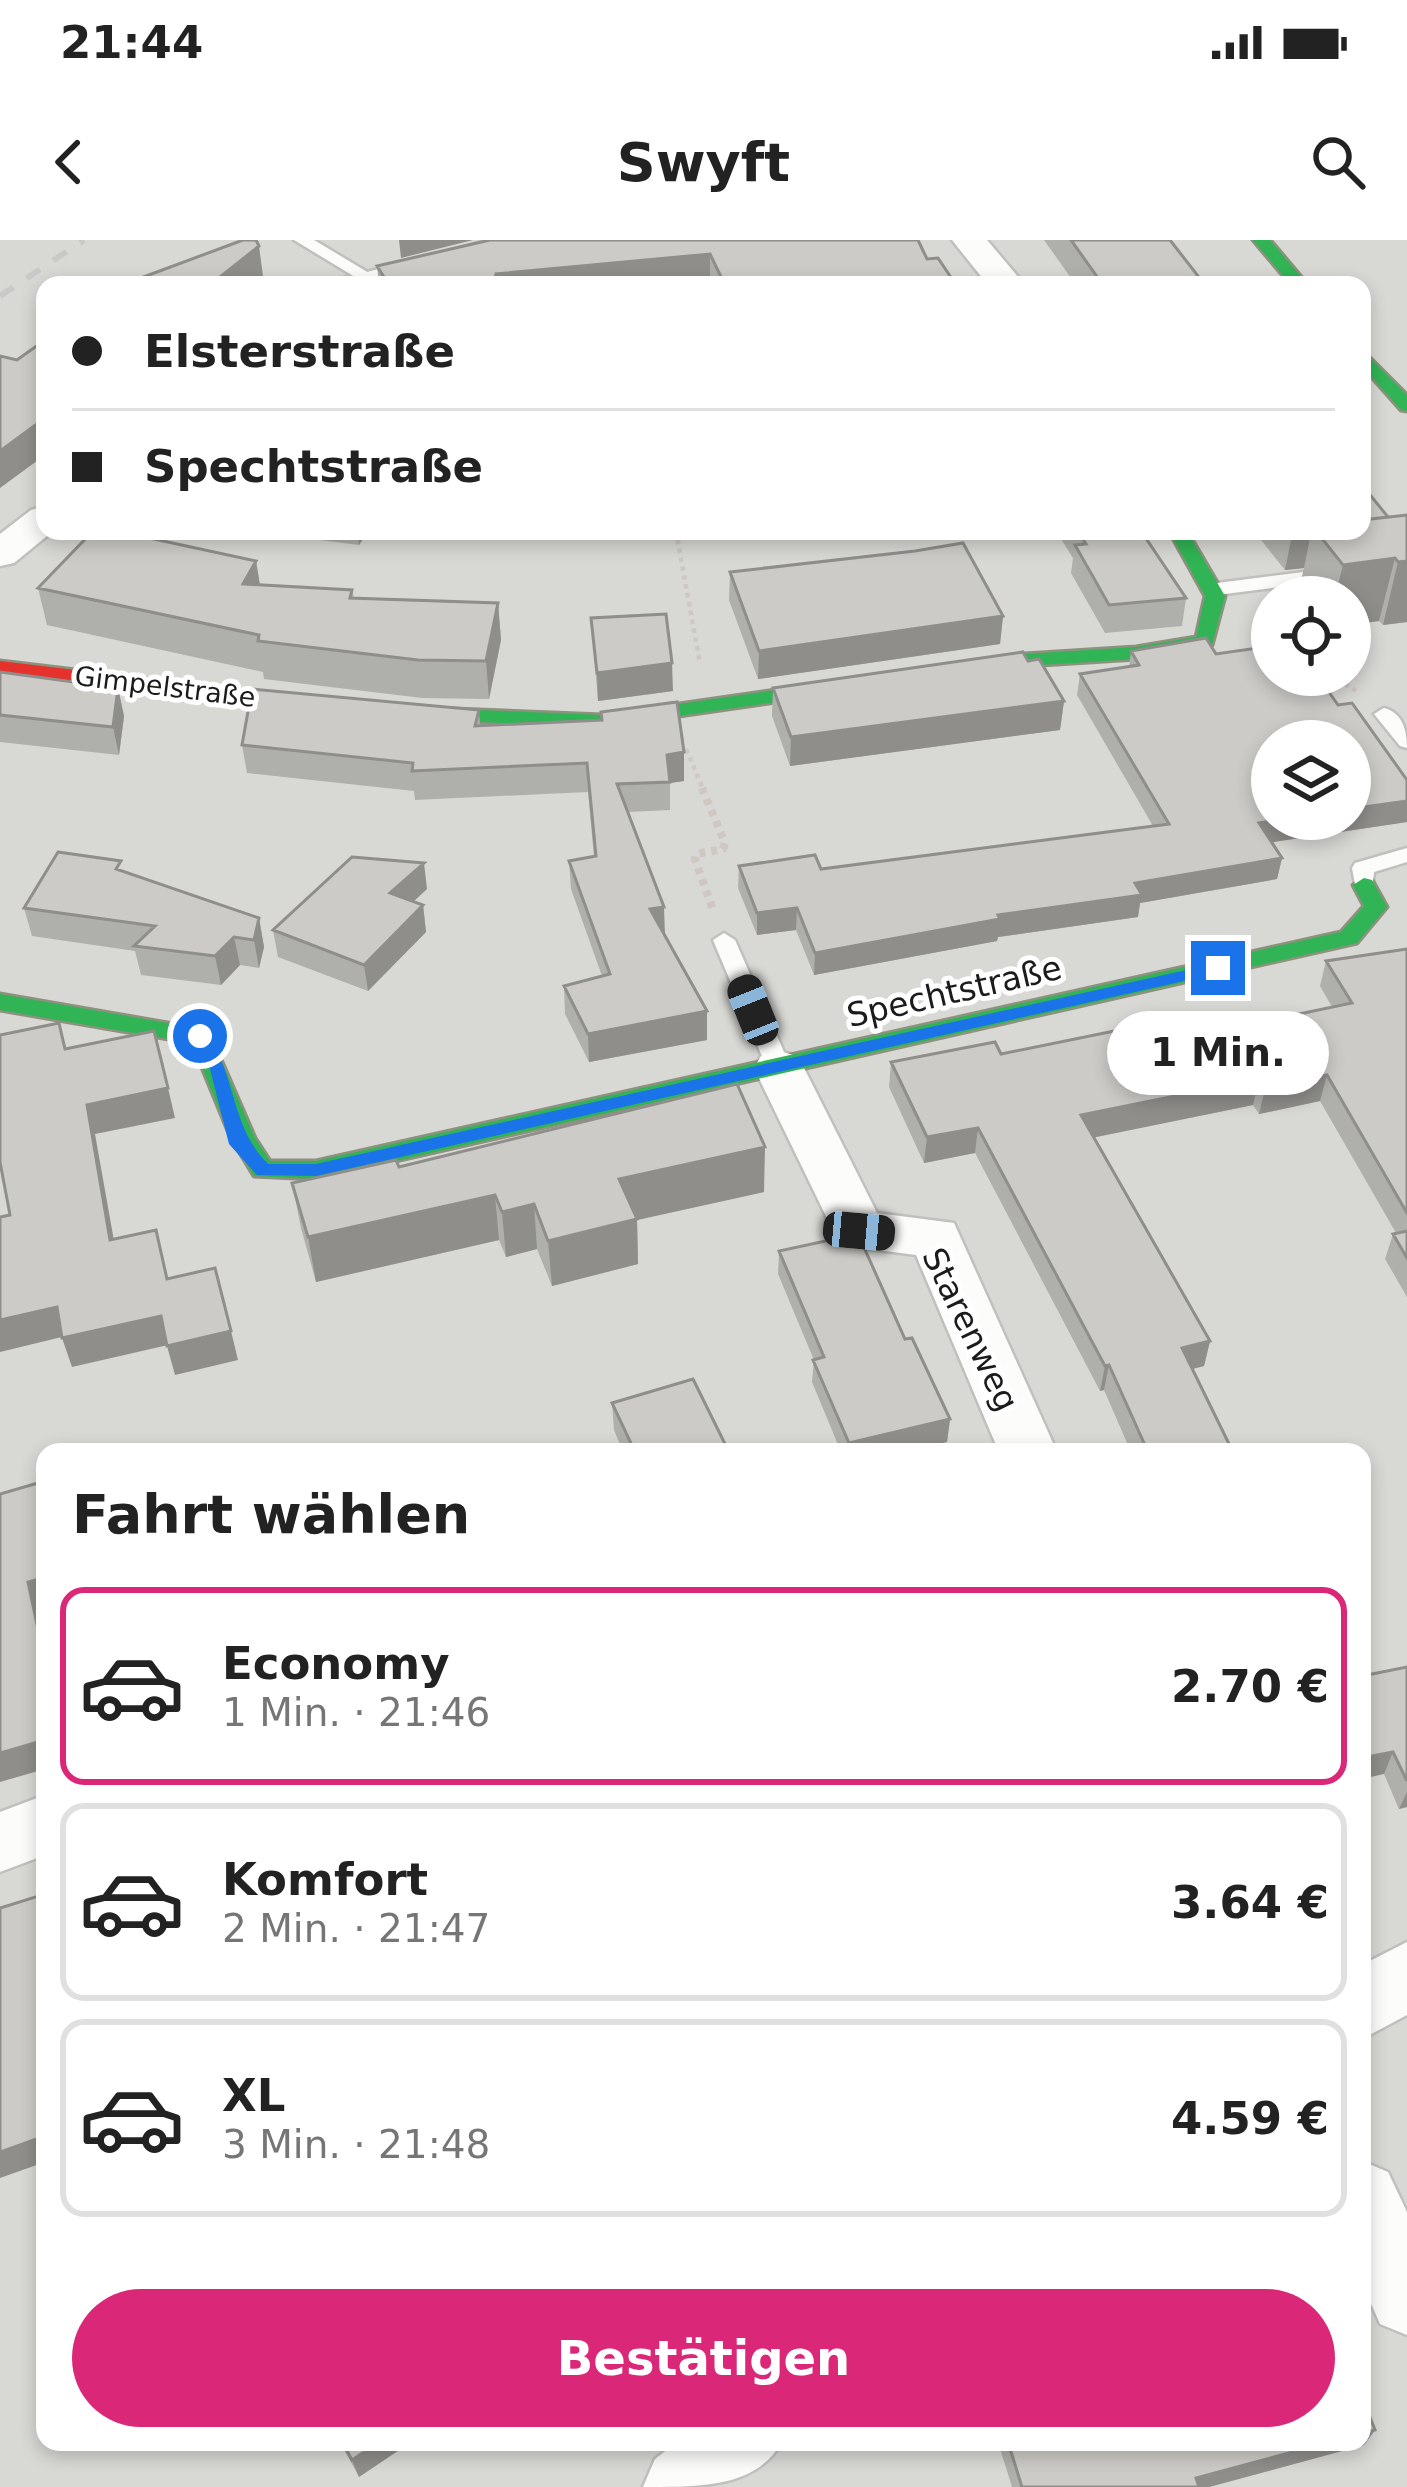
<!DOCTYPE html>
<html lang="de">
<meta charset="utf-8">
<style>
:root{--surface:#fff;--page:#f6f6f6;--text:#222;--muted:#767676;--line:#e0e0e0;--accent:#db2777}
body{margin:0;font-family:"DejaVu Sans",sans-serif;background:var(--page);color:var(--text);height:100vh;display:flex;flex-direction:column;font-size:45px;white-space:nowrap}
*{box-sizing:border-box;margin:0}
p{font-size:39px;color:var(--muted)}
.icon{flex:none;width:66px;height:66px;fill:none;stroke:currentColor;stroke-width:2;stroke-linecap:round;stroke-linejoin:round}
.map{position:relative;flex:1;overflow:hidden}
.details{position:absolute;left:36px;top:1203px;width:1335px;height:1008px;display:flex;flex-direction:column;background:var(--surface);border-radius:24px;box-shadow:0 6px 18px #0003}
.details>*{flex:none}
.banner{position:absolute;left:36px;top:36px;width:1335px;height:264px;border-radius:24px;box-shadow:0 6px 18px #0003;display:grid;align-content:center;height:264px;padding:0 36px;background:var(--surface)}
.fabs{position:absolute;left:1251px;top:336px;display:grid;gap:24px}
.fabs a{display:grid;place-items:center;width:120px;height:120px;border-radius:50%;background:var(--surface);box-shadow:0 6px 18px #0003;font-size:60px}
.end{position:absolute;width:54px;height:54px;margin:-27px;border:15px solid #1a73e8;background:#fff;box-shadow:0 0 0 6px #fff}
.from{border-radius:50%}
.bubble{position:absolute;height:84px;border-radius:42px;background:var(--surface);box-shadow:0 6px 18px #0003;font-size:39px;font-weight:700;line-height:84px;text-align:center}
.car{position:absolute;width:36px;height:72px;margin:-36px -18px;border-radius:15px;box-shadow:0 0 9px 3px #0007;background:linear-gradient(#222 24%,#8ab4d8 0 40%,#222 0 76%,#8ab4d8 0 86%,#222 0)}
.banner b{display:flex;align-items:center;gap:42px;height:114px;font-size:45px}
.banner b+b{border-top:3px solid var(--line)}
.banner i{width:30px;height:30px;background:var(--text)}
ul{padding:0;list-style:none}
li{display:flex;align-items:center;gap:36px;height:198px;margin:0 24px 18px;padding:0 12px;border:6px solid var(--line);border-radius:24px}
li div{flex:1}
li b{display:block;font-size:45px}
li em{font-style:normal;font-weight:700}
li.active{border-color:var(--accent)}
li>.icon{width:108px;height:108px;stroke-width:1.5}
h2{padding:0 36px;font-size:54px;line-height:144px}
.primary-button{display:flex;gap:24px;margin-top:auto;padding:24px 36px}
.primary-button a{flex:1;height:138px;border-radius:72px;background:var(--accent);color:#fff;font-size:48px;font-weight:700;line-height:138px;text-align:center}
.status{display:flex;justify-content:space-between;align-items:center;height:84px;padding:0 60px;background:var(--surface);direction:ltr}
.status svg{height:33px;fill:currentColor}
header{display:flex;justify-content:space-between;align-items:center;height:156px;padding:0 36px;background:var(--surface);font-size:54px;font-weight:700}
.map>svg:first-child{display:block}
</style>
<div class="status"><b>21:44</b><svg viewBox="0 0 49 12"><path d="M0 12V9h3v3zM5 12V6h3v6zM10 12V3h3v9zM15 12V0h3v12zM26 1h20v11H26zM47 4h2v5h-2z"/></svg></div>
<header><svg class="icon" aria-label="back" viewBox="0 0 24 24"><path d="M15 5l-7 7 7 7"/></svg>Swyft<svg class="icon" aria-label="search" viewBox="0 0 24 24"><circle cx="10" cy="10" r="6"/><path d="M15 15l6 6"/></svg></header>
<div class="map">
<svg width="1407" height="2247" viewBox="0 0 1407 2247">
<rect width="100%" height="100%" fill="#e9e9e4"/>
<path fill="#d8d8d5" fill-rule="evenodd" d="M0,0H1407V2247H0ZM45,45H1362V291H45ZM1272,357H1350V435H1272ZM1272,501H1350V579H1272ZM45,1212H1362V2202H45Z"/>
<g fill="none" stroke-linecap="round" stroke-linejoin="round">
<defs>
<path id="lane" d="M294,0H314L379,39L365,43Z
M1407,319V331L1217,355L1207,349L1217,343Z
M1384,468C1403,473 1407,491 1407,508L1400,506L1374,474Z
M1407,608V622L1374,632L1372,650H1356L1352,628L1355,623Z
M724,693L735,700L791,828L788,834L779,836L767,828L713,700Z"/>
<path id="street" d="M490,0H547L542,7L397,45H338L344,38Z
M952,0H987L1025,45H988Z
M45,266V291H53L14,323L0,326V294L31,270Z
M779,811L797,816L804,828L877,973L954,983L1057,1212H999L916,1015L840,1005L754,828L761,816Z
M45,1555V1615L0,1632V1572Z
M1407,1702V1775L1362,1799V1725Z
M1362,1921L1388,1932L1407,1972V2095L1380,2084L1362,2043Z
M677,2202H782C756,2247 704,2247 643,2247L655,2219Z"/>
<path id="fast" d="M1253,0H1270L1308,45H1291Z
M1362,110L1407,155V171L1401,170L1362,126Z
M1169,291H1187L1225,356L1212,405L1136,419L1025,426L603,487L378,478L368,472L378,466L603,475L1025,414L1136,407L1196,397L1205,356Z
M1364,638L1372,640L1387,667L1357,703L316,939L254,936L231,898L192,803L0,770V754L208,790L255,898L270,921H316L1341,692L1364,666L1353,645Z"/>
<path id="jam" d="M0,421L378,466L388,472L378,478L0,433Z"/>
</defs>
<use href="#lane" stroke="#c0c0be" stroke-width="5"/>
<use href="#street" stroke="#c0c0be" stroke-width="5"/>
<use href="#fast" stroke="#8d927e" stroke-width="5"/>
<use href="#jam" stroke="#8d927e" stroke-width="5"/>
<path stroke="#d0c6c2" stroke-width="4.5" stroke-dasharray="4.5 4.5" stroke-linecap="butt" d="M676,291L700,424
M1329,435L1358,452
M686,509L704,551"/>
<path stroke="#d0c6c2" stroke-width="8" stroke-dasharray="6 6" stroke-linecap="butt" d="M702,548L725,603L723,609L696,614L695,619L713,670"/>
<use href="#lane" fill="#fcfcfb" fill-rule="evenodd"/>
<use href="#street" fill="#fcfcfb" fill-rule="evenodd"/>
<use href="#fast" fill="#30b455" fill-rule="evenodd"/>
<use href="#jam" fill="#e5322d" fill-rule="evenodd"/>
<path stroke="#c9c9c8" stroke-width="6" stroke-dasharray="16 16" stroke-linecap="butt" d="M0,56L84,0"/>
</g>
<path fill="#afafab" d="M490,0L927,19L956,45H714L710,37L629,45H379L377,26Z
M1044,0H1170L1205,45H1076Z
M1407,275V382L1383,385L1379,381L1350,385V357H1305L1299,349L1304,328L1285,330L1254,291H1362L1388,277Z
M279,291H368L359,305L279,295Z
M1056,291H1141L1186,358L1182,386L1105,393L1071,333L1073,318Z
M256,321L260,345L352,350L354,358L498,363L501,400L489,459L422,458L264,439L263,432L47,385L38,348Z
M730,332L1003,376L1000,404L758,439L729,360Z
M591,378L673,451L598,461Z
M1131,411L1216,414L1338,465L1407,540V582L1272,602L1282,618L1277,639L1140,663L1138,677L998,697L997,701L814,735L796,690L757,695L738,648L739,626L821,629L1153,586L1077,455L1080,434L1129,427Z
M0,432L118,448L124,476L119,515L0,502Z
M773,448L1064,461L1060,490L790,526L772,476Z
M479,470L480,486L684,512V541L670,543V570L628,572L664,695L707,800L589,822L565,774L564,746L602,736L571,649L569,621L594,617L588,552L415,560L414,551L247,533L242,505Z
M123,632L259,678L264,707L259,728L240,725L221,745L141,735L135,711L32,696L24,668Z
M427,649L413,662L423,665L426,692L368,751L278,717L273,690Z
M1407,709V1057L1385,1019L1393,994L1396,993L1320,861L1259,874L1253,865L1094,897L1210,1101L1204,1126L1192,1129L1233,1212H1131L1104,1150L1100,1151L975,913L924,923L889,847L891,822L1150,805L1332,767L1320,746L1326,721Z
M399,927L764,952L637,980L638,1024L552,1046L537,1009L506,1017L499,1000L316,1042L301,988L292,943Z
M779,1011L905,1099L950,1179L947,1202L904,1212H841L812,1142L814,1120L778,1034Z
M612,1163L729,1212H623L614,1190Z
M1407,1427V1567L1399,1569L1384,1534L1367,1435Z
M1375,2190L1364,2205L1209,2247H1012L998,2202H1362Z
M340,2202H411L359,2237Z"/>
<path fill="#8f8e8b" d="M399,0H473L401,18Z
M259,6L263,36L252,45H210Z
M710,14V37L629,45H493L496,34Z
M45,178V215L0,248V211Z
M358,291H368L359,305Z
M1311,293L1304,328L1285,330L1292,295Z
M1395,318L1379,381L1350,385V357H1335L1343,325Z
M256,321L262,358L243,344Z
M1407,321V382L1383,385L1398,322Z
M498,363L501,400L489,459L486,421Z
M1003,376L1000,404L758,439L759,411Z
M672,423L673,451L598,461L597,433Z
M118,448L124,476L119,515L113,487Z
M1064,461L1060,490L790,526L791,497Z
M684,512V541L670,543L667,515Z
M1407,561V582L1254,605L1259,583L1286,579H1350V569Z
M1282,618L1277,639L1140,663L1138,677L998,697L997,701L814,735L815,713L1135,643Z
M424,623L427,649L393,680L390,653Z
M423,665L426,692L368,751L364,725Z
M664,667L665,695L650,669Z
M797,668L796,690L757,695V673Z
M259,678L264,707L259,728L254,700Z
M234,697L240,725L221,745L215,716Z
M707,771V800L589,822L588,794Z
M1327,835L1320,861L1259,874L1265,849Z
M1259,839L1253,865L1077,901L1081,875Z
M168,848L175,878L95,894L119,1029L110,1000L87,865Z
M978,888L975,913L924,923L927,897Z
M765,907L764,952L637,980L638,1024L552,1046L548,1001L619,939Z
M495,955L499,1000L316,1042L308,997Z
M534,964L537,1009L506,1017L502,972Z
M57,1067L66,1096L0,1112V1080Z
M161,1076L168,1105L72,1127L62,1098Z
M231,1091L238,1120L175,1135L167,1106Z
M1210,1101L1204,1126L1176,1133L1182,1108Z
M1109,1125L1104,1150L1100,1151L1105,1126Z
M950,1179L947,1202L904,1212H848L849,1203Z
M45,1322V1368L39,1369L45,1398V1422L28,1342L39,1323Z
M45,1500V1529L0,1542V1513Z
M1393,1512L1384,1534L1362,1539V1518Z
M1407,1552V1567L1399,1569Z
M45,1896V1922L0,1938V1912Z
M1375,2190L1364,2205L1209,2247H1191L1196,2238L1330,2202H1362V2193Z
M379,2202H411L359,2237L352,2220Z"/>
<path fill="#cccbc7" stroke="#8f8e8b" stroke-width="3" d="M243,0H256L259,6L210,45H122Z
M490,0H918L927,19L938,18L956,45H725L710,14L496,34L493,45H389L377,26Z
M1071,0H1170L1205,45H1103Z
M45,100V178L0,211V116L17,120Z
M1362,245L1388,277L1362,280Z
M1407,275V321L1398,322L1395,318L1343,325L1316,291H1362V280Z
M93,291H117L256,321L243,344L352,350L350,358L498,363L486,421L418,420L258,401L259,395L38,348Z
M1078,291H1141L1186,358L1109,365L1075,305L1086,304Z
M1289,291H1312L1311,293L1292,295Z
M963,303L1003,376L759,411L730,332L915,311Z
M666,374L672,423L597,433L591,378Z
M1206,398L1216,414L1272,406V435H1317L1338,465L1352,463L1407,540V561L1350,569V501H1272V579H1286L1259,583L1282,618L1135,643L1142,655L998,675L1000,679L815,713L797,668L757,673L739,626L815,615L821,629L1169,584L1080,434L1139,425L1131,411Z
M1023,412L1028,421L1039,419L1064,461L791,497L773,448Z
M0,432L118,448L113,487L0,475Z
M252,449L479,470L475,486L602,480L601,472L677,462L684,512L667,515L670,542L617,544L664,667L650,669L707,771L588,794L564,746L610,734L569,621L596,616L587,523L412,531L413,523L242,505Z
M58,612L121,621L116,629L259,678L254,700L234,697L215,716L134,706L155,686L24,668Z
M352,617L424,623L390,653L423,665L364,725L273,690Z
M1407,709V973L1327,835L1265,849L1259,839L1081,875L1210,1101L1182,1108L1233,1212H1148L1109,1125L1105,1126L978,888L927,897L891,822L995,802L1001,814L1139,786L1150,805L1352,763L1326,721Z
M59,783L65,809L154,791L168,848L87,865L110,1000L156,990L167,1039L215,1028L231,1091L167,1106L161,1076L62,1098L57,1067L0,1080V977L10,975L0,922V795Z
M737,844L765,907L619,939L637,979L548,1001L534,964L502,972L495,955L308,997L292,943L396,920L399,927Z
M1407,991V1018L1393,994Z
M858,994L905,1099L912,1098L950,1179L849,1203L813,1120L824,1117L779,1011Z
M693,1139L729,1212H635L612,1163Z
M38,1243L45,1274V1322L39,1323L43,1338L28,1342L45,1422V1500L0,1513V1254Z
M1362,1426L1367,1435L1407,1427V1541L1393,1512L1362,1518Z
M45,1654V1896L0,1912V1668Z
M1362,2157L1375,2190L1362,2193Z
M342,2202H379L352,2220Z
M1008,2202H1330L1196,2238L1199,2247H1022Z"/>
<path fill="#1a73e8" d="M1218,723L1224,732L316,936L257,935L229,904L208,821L191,796L206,792C237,836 230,886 268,924H316Z"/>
<g text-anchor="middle" stroke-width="10" stroke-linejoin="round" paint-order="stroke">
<g font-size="27" fill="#1b1b1b" stroke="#fff">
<text transform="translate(165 447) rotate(7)" y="9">Gimpelstraße</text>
</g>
<g font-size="33" fill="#1b1b1b" stroke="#fff">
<text transform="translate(954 751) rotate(-13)" y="12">Spechtstraße</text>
<text transform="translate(971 1089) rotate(64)" y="12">Starenweg</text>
</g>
</g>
</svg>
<div class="fabs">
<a><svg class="icon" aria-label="locate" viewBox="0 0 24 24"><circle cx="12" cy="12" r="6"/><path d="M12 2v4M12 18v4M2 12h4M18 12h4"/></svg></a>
<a><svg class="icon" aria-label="layers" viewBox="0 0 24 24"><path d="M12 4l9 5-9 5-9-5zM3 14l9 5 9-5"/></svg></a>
</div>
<i class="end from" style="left:200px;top:796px"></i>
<i class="end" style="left:1218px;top:728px"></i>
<div class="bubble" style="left:1107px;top:771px;width:222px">1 Min.</div>
<i class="car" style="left:753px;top:770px;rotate:338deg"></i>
<i class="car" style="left:859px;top:991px;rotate:95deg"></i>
<div class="banner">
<b><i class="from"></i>Elsterstraße</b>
<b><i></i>Spechtstraße</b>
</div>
<section class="details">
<h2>Fahrt wählen</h2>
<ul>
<li class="active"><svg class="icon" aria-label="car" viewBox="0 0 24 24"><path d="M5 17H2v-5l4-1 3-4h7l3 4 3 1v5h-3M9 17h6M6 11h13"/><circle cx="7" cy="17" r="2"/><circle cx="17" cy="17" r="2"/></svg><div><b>Economy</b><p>1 Min. · 21:46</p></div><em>2.70 €</em></li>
<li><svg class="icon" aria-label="car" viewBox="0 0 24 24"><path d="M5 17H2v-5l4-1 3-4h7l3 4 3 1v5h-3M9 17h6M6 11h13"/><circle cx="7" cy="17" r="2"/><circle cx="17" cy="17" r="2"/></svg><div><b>Komfort</b><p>2 Min. · 21:47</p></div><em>3.64 €</em></li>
<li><svg class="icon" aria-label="car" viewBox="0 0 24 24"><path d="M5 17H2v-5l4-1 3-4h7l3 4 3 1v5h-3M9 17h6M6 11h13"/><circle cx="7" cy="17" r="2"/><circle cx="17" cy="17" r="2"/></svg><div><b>XL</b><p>3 Min. · 21:48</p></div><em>4.59 €</em></li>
</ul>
<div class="primary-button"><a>Bestätigen</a></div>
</section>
</div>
